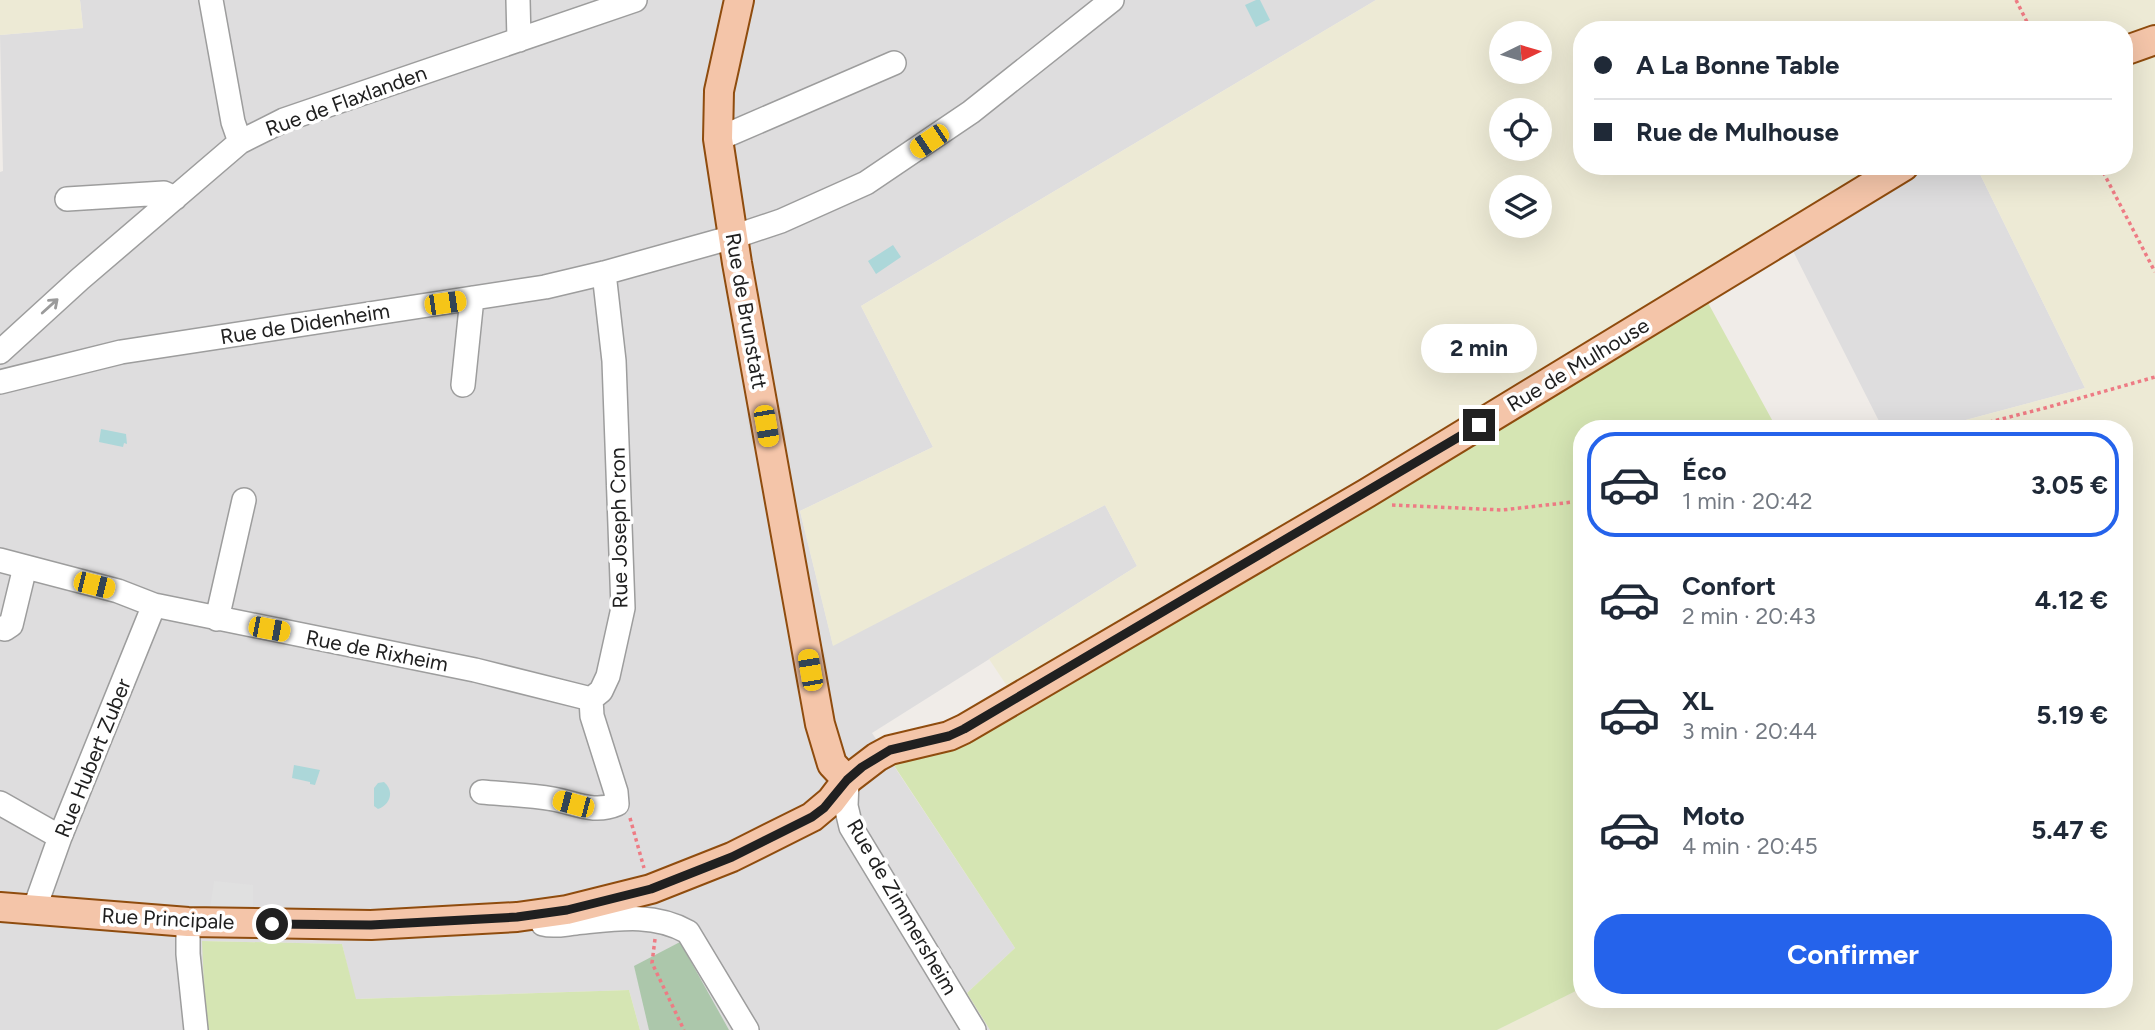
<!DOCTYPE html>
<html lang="fr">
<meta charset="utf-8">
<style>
:root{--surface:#fff;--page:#f6f6f7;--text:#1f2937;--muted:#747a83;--line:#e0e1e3;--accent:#2563eb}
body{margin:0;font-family:Figtree,sans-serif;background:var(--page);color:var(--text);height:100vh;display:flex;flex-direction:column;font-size:26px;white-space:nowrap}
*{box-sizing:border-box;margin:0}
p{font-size:23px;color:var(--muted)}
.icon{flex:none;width:38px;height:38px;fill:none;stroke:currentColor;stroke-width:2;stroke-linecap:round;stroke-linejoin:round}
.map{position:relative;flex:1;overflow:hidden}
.panel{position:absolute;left:1573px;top:420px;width:560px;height:588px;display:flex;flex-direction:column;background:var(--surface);border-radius:28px;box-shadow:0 7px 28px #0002}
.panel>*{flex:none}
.top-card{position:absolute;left:1573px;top:21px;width:560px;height:154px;border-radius:28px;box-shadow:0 7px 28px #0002;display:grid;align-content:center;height:154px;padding:0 21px;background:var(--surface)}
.needle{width:46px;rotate:85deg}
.fabs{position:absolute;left:1489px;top:21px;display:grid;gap:14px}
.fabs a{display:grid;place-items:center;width:63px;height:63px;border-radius:50%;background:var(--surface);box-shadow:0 7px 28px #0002;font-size:35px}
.end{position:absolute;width:32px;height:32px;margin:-16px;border:9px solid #202020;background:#fff;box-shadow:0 0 0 4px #fff}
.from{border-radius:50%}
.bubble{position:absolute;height:49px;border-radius:24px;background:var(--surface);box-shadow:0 7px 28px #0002;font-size:23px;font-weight:700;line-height:49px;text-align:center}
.car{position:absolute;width:21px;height:42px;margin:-21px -10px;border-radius:9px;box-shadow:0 0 5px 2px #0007;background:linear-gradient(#f5c518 24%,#345 0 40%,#f5c518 0 76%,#345 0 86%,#f5c518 0)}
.top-card b{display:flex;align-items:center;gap:24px;height:66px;font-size:26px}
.top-card b+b{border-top:2px solid var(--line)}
.top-card i{width:18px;height:18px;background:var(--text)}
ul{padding:12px 0 0;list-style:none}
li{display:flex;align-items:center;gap:21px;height:105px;margin:0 14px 10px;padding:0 7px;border:4px solid transparent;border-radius:28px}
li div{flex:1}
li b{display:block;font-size:26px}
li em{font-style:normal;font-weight:700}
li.current{border-color:var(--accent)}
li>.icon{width:63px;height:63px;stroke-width:1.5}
.button{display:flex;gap:14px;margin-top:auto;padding:14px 21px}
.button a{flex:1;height:80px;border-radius:28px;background:var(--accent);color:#fff;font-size:28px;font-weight:700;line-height:80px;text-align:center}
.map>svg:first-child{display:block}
</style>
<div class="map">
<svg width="2155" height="1030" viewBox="0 0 2155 1030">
<rect width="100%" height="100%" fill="#f0ece8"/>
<path fill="#deddde" d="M80,0H1376L861,306L933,447L800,511L833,645L1105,505L1137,566L872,733L1015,948L967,993L990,1030H640L629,990L355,999L342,944L203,941L206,1030H0V172L3,171L0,35L83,28Z
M1932,166H1976L2085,388L1932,429H1883L1793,251Z"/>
<path fill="#edead5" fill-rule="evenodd" d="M0,0H80L83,28L0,35Z
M1376,0H2155V29L2125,40L2124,30H1582V166H1879L1009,689L989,659L1137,566L1105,505L833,646L800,511L933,447L861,306ZM1502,33H1540V72H1502ZM1502,110H1540V149H1502ZM1502,187H1540V226H1502Z
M2155,55V1030H1497L1582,988V999H2124V429H1932L2085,388L1976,166H2124L2125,66Z"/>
<path fill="#d5e5b3" d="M1707,301L1777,429H1582V988L1497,1030H990L967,993L1015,948L893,764L957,747Z
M202,941L342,944L356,999L629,990L640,1030H206Z"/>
<path fill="#acc7ab" d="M680,942L729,1030H649L634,966Z"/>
<path fill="#e0e0e0" d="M214,881L253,885V915L209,914Z"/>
<path fill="#acd7d9" d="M1256,0H1260L1270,20L1256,27L1245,5Z
M893,245L901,257L876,274L868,261Z
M101,429L126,434L127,444L124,443L123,447L99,442Z
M294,765L320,770L315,785L310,784V782L292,778Z
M384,782C395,791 390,805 378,809L374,806V788L378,783Z"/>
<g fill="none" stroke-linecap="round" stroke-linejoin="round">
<defs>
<path id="minor" d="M211,0L233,122L240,142
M518,0L519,40
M718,139L894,63
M67,199L164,193L175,198
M0,352L80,279L240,142L284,120L635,0
M0,382L121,352L545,287L604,273L733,237L781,221L866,183L971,112L1112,0
M463,385L472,298
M0,560L118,591L154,605L475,670L591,699
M217,619L244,500
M0,628L5,629L11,625L25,567
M847,780L846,806L851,827L974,1030
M482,792C505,794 530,795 553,799C576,803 594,814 617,804L616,792L592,716L591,699L601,691L608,676L623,608L614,361L604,273
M0,803L60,837
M34,910L60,837L154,605
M188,922V954L196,1030
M543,924C554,927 565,924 576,923C615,919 653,912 688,932L747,1030"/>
<path id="major" d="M739,0L719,91L718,139L737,263L820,724L832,764L847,780
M2124,51L2155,40
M0,907L188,922L371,925L517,917L567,910L651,889L732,857L812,817L831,801L847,780L877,757L890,750L949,736L964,729L1367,493L1904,166"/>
</defs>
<use href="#minor" stroke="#9d9d9d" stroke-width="26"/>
<use href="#major" stroke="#8f4c0e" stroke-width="32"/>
<path stroke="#ee7b84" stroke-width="3.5" stroke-dasharray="3.5 3.5" stroke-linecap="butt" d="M2016,0L2031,30
M2100,166L2155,272
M1962,429L2045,408L2155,377
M1392,505L1502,510L1582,501
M630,818L644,868
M655,939L652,963L684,1030"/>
<use href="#minor" stroke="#fff" stroke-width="23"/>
<use href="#major" stroke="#f4c5a9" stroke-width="28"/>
</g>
<defs><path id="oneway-shaft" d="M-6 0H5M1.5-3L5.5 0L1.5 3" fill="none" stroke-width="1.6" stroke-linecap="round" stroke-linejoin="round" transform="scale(1.75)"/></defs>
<use stroke="#9b9b9b" href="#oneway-shaft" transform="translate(50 306) rotate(-42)"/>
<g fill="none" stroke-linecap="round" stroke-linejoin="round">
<path stroke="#202020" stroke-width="9" d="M272,924L371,925L517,917L567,910L651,889L732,857L812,817L824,808L847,780L862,767L890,750L949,736L964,729L1479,425"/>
</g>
<g text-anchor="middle" stroke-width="7" stroke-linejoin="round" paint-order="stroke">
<g font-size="21" fill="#202020" stroke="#fff">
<text transform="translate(346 101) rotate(-20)" y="7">Rue de Flaxlanden</text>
<text transform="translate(746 311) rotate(80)" y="7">Rue de Brunstatt</text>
<text transform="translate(305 324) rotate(-9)" y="7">Rue de Didenheim</text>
<text transform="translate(1578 365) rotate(-31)" y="7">Rue de Mulhouse</text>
<text transform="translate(619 528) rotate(-91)" y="7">Rue Joseph Cron</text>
<text transform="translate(377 651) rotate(11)" y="7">Rue de Rixheim</text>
<text transform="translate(93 758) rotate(-68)" y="7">Rue Hubert Zuber</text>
<text transform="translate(902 907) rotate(60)" y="7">Rue de Zimmersheim</text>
<text transform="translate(168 919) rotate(3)" y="7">Rue Principale</text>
</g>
</g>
</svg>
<div class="fabs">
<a><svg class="needle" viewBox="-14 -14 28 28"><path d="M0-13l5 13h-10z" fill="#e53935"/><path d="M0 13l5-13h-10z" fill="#747a83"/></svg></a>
<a><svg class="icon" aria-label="locate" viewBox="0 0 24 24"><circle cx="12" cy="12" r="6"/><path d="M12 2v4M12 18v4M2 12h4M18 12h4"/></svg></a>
<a><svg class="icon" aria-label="layers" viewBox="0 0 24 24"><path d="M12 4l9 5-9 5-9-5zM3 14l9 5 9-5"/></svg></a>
</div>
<i class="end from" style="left:272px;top:924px"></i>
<i class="end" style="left:1479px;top:425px"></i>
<div class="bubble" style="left:1421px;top:324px;width:116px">2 min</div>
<i class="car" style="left:929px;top:141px;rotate:236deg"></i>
<i class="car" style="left:445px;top:303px;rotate:82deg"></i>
<i class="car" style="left:766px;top:426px;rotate:170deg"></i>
<i class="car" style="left:94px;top:585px;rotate:104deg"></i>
<i class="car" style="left:269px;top:629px;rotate:101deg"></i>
<i class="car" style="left:810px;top:670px;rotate:350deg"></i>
<i class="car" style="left:573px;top:804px;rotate:285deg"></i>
<div class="top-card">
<b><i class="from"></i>A La Bonne Table</b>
<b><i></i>Rue de Mulhouse</b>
</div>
<section class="panel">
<ul>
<li class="current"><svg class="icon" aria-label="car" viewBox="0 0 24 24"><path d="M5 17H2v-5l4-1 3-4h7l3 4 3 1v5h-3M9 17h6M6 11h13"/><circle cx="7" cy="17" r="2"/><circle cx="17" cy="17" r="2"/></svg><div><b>Éco</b><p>1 min · 20:42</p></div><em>3.05 €</em></li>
<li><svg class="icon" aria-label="car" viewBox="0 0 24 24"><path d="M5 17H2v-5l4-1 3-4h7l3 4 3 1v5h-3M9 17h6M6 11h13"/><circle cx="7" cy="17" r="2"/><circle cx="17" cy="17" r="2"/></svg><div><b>Confort</b><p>2 min · 20:43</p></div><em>4.12 €</em></li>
<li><svg class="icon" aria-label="car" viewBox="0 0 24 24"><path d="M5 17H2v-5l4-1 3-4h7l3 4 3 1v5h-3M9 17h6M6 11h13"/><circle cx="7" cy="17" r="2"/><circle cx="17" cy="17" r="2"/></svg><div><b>XL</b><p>3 min · 20:44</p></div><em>5.19 €</em></li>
<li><svg class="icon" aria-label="car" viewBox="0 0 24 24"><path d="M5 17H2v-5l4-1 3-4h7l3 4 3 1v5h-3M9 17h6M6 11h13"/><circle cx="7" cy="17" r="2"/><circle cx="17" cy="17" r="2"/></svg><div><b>Moto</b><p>4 min · 20:45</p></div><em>5.47 €</em></li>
</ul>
<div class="button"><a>Confirmer</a></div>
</section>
</div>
